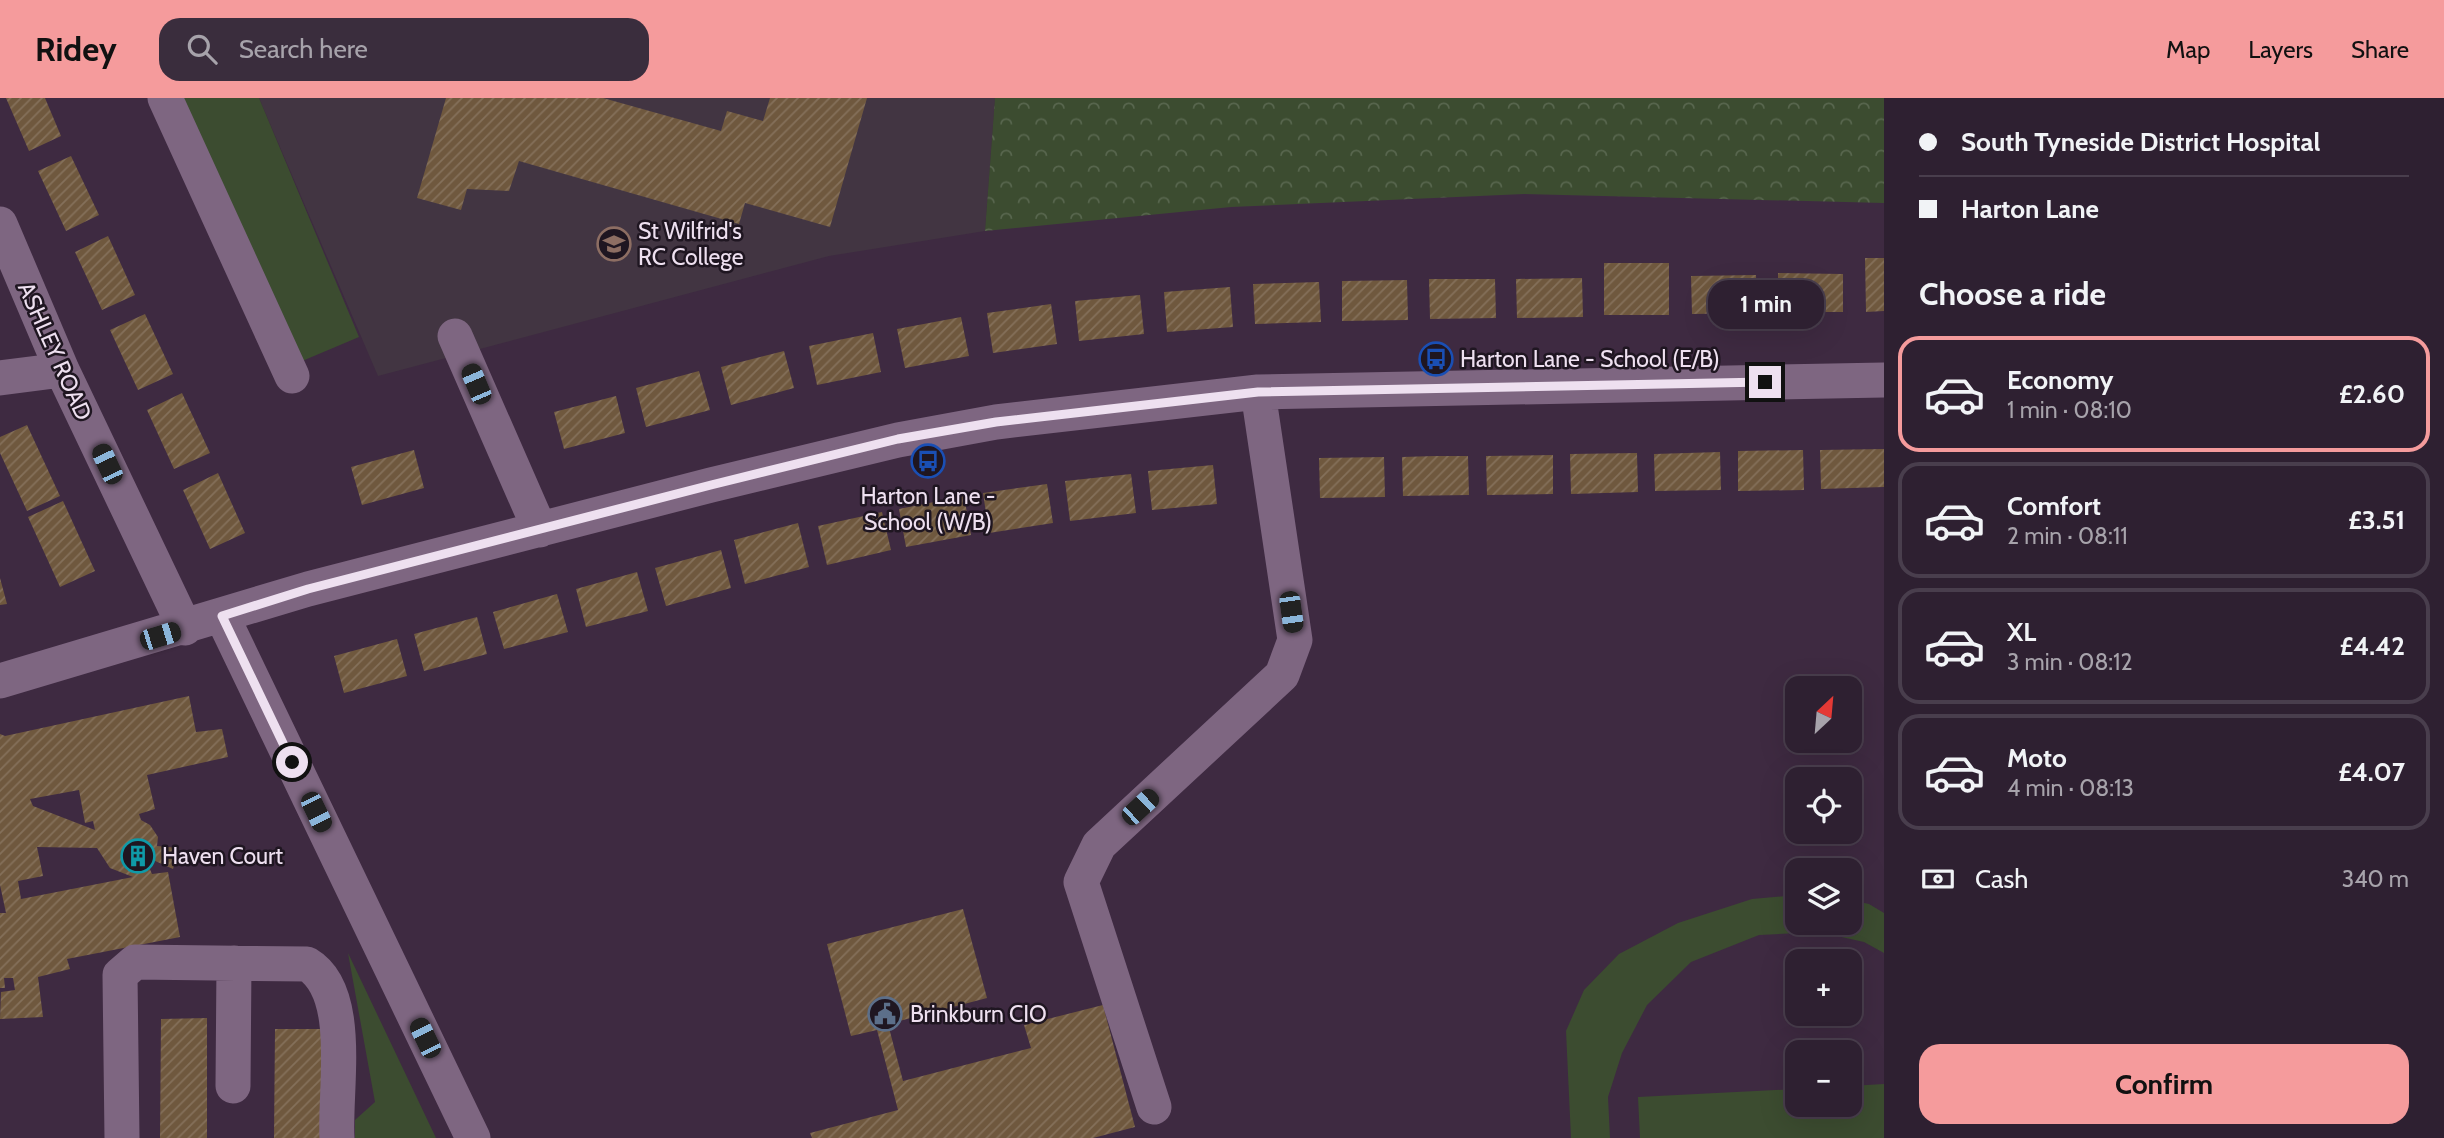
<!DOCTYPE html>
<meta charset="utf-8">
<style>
:root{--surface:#2e2031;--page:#3a2d3d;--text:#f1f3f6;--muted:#a7a3ab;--line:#493e4d;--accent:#f59b9c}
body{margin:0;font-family:Cabin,sans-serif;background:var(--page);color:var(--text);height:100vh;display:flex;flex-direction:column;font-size:26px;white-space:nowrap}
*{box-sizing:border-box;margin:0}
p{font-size:23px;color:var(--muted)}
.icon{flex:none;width:38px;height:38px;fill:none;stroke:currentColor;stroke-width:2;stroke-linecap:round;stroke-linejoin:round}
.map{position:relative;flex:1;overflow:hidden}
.side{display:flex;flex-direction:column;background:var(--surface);width:560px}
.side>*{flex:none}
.top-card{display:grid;align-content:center;height:154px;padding:0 35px;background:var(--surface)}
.needle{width:46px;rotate:26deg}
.controls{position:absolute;left:1785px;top:578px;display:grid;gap:14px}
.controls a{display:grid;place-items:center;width:77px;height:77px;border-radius:14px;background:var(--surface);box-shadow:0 7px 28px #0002,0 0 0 2px var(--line);font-size:35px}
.end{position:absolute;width:32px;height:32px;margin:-16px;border:9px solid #eee0f0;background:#111;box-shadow:0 0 0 4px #111}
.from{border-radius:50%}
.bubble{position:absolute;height:49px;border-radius:21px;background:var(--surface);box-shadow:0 7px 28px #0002,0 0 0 2px var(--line);font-size:23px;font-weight:800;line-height:49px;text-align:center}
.car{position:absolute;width:21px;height:42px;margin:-21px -10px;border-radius:9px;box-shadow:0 0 5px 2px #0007;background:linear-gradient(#222 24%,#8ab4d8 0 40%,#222 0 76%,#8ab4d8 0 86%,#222 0)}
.top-card b{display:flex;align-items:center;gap:24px;height:66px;font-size:26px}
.top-card b+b{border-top:2px solid var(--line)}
.top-card i{width:18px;height:18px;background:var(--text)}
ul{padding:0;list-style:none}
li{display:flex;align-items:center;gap:21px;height:116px;margin:0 14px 10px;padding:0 21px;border:4px solid var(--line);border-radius:21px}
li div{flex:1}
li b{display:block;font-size:26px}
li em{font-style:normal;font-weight:800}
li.on{border-color:var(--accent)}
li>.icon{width:63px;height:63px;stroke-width:1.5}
h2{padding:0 35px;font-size:32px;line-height:84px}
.pay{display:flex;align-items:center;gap:18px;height:77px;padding:0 35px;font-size:26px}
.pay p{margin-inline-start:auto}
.button{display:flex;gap:14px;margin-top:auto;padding:14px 35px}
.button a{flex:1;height:80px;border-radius:21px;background:var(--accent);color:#111;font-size:28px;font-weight:800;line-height:80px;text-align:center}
header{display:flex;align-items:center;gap:42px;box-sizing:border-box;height:98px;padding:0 35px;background:var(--accent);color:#111}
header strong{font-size:33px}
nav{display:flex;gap:38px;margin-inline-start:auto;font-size:24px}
.search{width:490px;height:63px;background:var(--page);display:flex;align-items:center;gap:18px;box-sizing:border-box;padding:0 24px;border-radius:21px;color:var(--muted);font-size:26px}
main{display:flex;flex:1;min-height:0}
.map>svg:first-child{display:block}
</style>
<header>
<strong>Ridey</strong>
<div class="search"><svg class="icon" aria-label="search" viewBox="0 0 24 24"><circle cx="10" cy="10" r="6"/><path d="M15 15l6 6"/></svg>Search here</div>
<nav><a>Map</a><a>Layers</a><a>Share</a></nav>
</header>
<main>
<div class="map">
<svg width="1884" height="1040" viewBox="0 0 1884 1040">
<defs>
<pattern id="forest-crowns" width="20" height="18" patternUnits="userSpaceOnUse" patternTransform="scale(1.75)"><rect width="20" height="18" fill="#3c4c30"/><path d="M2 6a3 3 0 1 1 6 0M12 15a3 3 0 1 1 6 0" fill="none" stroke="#58664e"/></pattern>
<pattern id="building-hatch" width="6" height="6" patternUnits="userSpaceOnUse" patternTransform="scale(1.75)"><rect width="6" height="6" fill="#6f583e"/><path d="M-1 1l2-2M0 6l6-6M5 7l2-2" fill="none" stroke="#84705a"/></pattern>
</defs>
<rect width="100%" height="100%" fill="#3e2a41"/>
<path fill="#423542" d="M259,0H995L985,133L829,158L378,278Z"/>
<path fill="#3c4c30" d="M165,0H259L359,239L288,269Z
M1797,797V824H1850V802L1869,806L1884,815V855L1864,844L1819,834L1759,837L1691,864L1647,907L1622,955L1608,999L1610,1040H1571L1566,933L1584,892L1619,856L1678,825L1752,801Z
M348,855L436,1040H355V1022L375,1004Z
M1884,986V1040H1640L1638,999L1797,991V1006H1850V988Z"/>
<path fill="url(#forest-crowns)" d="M995,0H1884V105L1524,96L1231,109L985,133Z"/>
<path fill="url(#building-hatch)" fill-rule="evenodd" d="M6,0H45L61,38L29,53Z
M446,0H603L721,33L727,13L763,23L770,0H867L830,129L745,105L739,126L519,63L509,93L467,91L461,112L417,100Z
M71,58L99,117L66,133L38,73Z
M108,138L135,197L102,212L75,154Z
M1865,160H1884V213L1866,214Z
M1604,165H1669V217H1604Z
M1778,175L1843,176V214H1778Z
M1756,177L1757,215L1692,216L1691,178Z
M1582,180L1583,219L1517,220L1516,181Z
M1429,181H1495L1496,220L1430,221Z
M1407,182L1408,222L1342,223V183Z
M1319,184L1321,224L1255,226L1253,186Z
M1230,189L1233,229L1167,234L1164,194Z
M1140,197L1144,236L1079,243L1075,203Z
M1051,206L1057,246L993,255L987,215Z
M145,216L173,276L138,292L110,232Z
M961,219L969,258L905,270L897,231Z
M873,235L881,274L817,287L809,248Z
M784,253L794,290L731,307L721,269Z
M699,273L710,312L646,329L636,290Z
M182,295L210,355L174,371L147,312Z
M616,298L625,335L564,351L554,314Z
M27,327L60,398L27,413L0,355V339Z
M1884,351V389L1821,391L1820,352Z
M414,352L424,390L362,407L351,369Z
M1803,352L1804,392L1738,393V353Z
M1720,354L1721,392L1655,393L1654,356Z
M1637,355L1638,394L1571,396L1570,356Z
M1553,357V396L1487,397L1486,358Z
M1435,358H1468L1469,397L1403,398L1402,359Z
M1384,359L1385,399L1320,400L1319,360Z
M1213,367L1217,406L1152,412L1148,373Z
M218,375L245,435L210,451L183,392Z
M1131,376L1136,415L1070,423L1065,383Z
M1047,386L1053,425L989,435L983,395Z
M964,398L971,437L906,449L899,411Z
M63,403L95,473L60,489L28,419Z
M882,414L891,452L827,467L818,428Z
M798,425L809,469L745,486L734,442Z
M721,452L731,490L666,508L655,470Z
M637,474L648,513L586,529L576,491Z
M0,480L7,506L0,507Z
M557,496L568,534L504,551L493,514Z
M477,519L487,556L424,573L414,536Z
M397,541L407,578L344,595L334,558Z
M189,598L196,634L222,631L228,659L147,677L155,711L139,716L141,722L150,727L158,739L157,748L179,750L173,771L153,762L149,769L152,776L168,774L180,839L67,861L70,871L38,879L43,919L0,921L1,894L15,892L13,880H4L5,890H0V815H6L0,787V636L5,638ZM79,692L85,725L93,723L95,732L33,708L30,701ZM37,749L97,750L110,770L133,779L21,801L18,783L43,778Z
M963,811L987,900L888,926L903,983L1031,950L1024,927L1103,907L1135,1029L1093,1040H812L810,1035L898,1012L877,932L851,938L827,846Z
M207,920V1040H160L161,921Z
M275,931H328L329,1040H274Z"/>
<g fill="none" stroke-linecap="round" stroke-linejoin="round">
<path stroke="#7e6681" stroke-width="35" d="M165,0L292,278
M0,126L62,272L185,530
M455,238L540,432
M0,280L62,272
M222,518L473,1040
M0,583L308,491L711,387L898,342L996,324L1258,294L1884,282
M233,988L234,865
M1154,1009L1081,784L1099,747L1282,577L1295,542L1258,294
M122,1040L120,877L135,864L307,866C354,894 334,992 337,1040"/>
</g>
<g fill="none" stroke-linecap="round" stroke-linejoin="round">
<path stroke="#eee0f0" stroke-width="9" d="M292,664L222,518L308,491L711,387L898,341L996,324L1258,294L1765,284"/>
</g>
<defs>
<symbol id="school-ring" viewBox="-11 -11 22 22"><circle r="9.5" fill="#1f1621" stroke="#8d6e63" stroke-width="1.5"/><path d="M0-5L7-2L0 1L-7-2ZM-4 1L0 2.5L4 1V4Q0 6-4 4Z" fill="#8d6e63"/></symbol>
<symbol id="bus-ring" viewBox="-11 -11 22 22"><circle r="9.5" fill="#1f1621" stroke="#1a4fb4" stroke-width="1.5"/><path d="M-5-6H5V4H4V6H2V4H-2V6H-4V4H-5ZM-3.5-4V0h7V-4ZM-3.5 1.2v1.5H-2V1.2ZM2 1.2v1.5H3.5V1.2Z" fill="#1a4fb4"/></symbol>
<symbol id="building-ring" viewBox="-11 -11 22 22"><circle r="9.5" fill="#1f1621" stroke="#0f9aa8" stroke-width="1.5"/><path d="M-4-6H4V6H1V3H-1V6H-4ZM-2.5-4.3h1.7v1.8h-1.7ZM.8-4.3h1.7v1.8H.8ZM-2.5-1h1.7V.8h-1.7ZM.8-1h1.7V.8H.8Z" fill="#0f9aa8"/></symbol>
<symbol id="civic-ring" viewBox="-11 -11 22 22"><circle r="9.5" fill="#1f1621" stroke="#5c6f8a" stroke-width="1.5"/><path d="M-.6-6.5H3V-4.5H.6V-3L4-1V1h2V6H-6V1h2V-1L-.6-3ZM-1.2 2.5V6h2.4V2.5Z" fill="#5c6f8a"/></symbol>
</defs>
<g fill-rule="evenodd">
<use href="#school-ring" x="595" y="127" width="38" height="38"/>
<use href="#bus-ring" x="1417" y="242" width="38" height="38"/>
<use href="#bus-ring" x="909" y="344" width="38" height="38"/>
<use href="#building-ring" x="119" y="739" width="38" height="38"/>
<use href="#civic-ring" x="866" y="897" width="38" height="38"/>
</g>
<g text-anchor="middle" stroke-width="5" stroke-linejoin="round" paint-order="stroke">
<g font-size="23" fill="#eee0f0" stroke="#1f1621" text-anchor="start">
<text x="638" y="141">St Wilfrid's<tspan x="638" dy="26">RC College</tspan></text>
<text x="1460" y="269">Harton Lane - School (E/B)</text>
<text x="928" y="406" text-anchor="middle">Harton Lane -<tspan x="928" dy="26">School (W/B)</tspan></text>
<text x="162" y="766">Haven Court</text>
<text x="910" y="924">Brinkburn CIO</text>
</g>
<g font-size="23" fill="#eee0f0" stroke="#1f1621">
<text transform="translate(55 253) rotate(66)" y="8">ASHLEY ROAD</text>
</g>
</g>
</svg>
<div class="controls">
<a><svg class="needle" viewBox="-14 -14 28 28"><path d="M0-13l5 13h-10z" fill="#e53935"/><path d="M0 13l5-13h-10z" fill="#a7a3ab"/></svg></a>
<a><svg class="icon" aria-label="locate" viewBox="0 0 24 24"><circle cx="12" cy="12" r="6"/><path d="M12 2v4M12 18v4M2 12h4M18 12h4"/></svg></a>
<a><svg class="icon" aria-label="layers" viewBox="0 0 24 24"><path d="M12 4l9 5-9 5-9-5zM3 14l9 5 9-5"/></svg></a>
<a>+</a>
<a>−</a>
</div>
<i class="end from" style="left:292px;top:664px"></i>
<i class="end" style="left:1765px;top:284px"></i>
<div class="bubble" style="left:1708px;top:182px;width:116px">1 min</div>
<i class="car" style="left:476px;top:286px;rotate:337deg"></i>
<i class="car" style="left:107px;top:366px;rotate:335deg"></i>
<i class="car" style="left:1291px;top:514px;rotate:172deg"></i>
<i class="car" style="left:160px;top:538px;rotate:73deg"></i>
<i class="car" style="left:1140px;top:709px;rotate:47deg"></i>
<i class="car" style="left:316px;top:714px;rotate:154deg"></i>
<i class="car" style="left:425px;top:940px;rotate:334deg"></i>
</div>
<section class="side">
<div class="top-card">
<b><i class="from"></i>South Tyneside District Hospital</b>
<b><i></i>Harton Lane</b>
</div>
<h2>Choose a ride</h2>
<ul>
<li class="on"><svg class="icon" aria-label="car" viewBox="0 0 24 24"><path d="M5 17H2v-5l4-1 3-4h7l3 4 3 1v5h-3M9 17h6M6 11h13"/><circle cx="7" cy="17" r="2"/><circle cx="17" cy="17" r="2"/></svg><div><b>Economy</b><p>1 min · 08:10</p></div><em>£2.60</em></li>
<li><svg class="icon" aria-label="car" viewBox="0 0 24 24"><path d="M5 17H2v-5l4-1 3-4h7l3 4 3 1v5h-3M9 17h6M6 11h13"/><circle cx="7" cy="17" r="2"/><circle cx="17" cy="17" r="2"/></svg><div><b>Comfort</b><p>2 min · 08:11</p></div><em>£3.51</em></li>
<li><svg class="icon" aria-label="car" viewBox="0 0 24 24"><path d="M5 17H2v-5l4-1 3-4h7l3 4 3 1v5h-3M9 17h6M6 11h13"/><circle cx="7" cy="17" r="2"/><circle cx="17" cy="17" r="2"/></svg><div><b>XL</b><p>3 min · 08:12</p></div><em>£4.42</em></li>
<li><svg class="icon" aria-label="car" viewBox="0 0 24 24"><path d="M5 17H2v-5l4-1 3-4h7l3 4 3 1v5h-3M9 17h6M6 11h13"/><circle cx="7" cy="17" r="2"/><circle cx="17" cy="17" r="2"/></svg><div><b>Moto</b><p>4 min · 08:13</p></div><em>£4.07</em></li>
</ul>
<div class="pay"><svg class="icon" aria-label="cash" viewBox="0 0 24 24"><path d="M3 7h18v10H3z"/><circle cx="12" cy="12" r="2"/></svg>Cash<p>340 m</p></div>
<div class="button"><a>Confirm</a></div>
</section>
</main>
